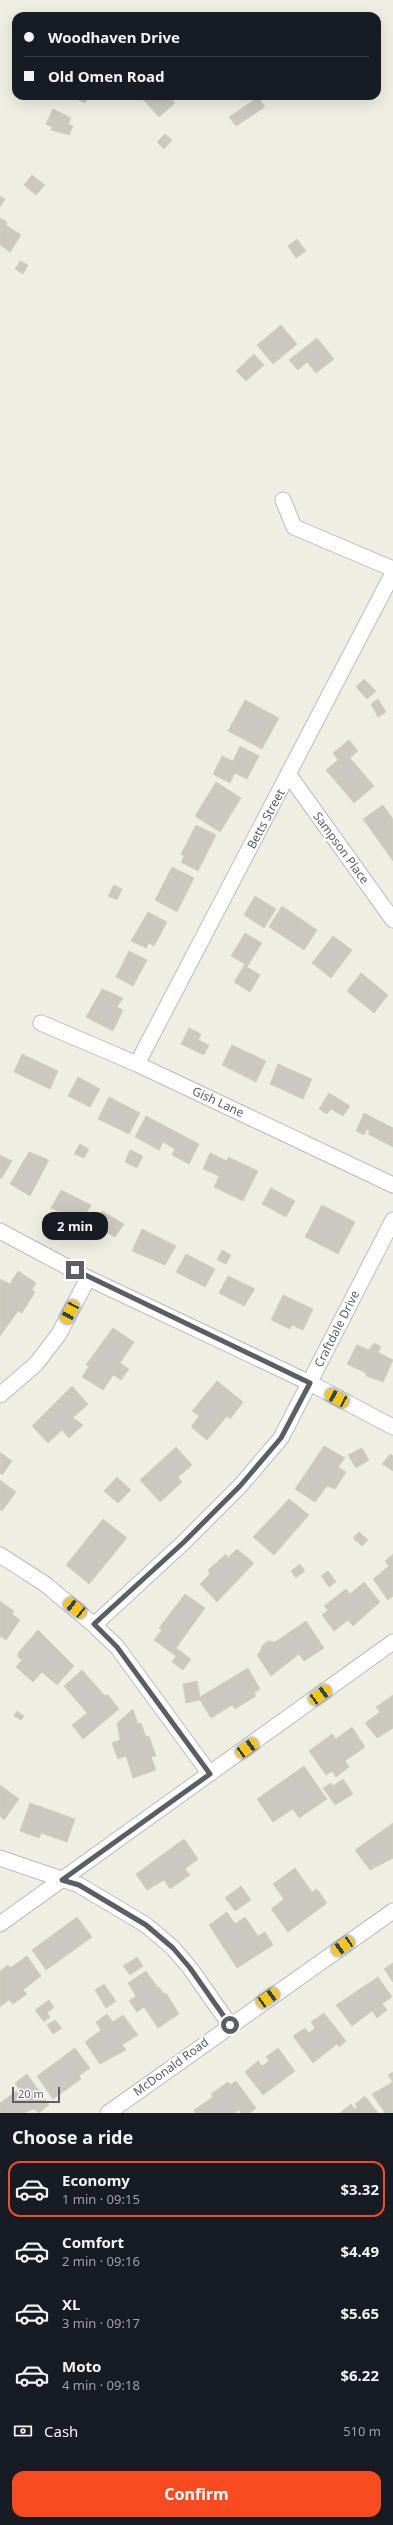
<!DOCTYPE html>
<meta charset="utf-8">
<style>
:root{--surface:#171b24;--page:#20242c;--text:#f1f3f6;--muted:#9ea1a6;--line:#363941;--accent:#f84b1f}
body{margin:0;font-family:"Noto Sans",sans-serif;background:var(--page);color:var(--text);height:100vh;display:flex;flex-direction:column;font-size:15px;white-space:nowrap}
*{box-sizing:border-box;margin:0}
p{font-size:13px;color:var(--muted)}
.icon{flex:none;width:22px;height:22px;fill:none;stroke:currentColor;stroke-width:2;stroke-linecap:round;stroke-linejoin:round}
.map{position:relative;height:2113px;overflow:hidden}
.sheet{display:flex;flex-direction:column;background:var(--surface);flex:1}
.sheet>*{flex:none}
.guide{position:absolute;left:12px;top:12px;width:369px;height:88px;border-radius:12px;box-shadow:0 4px 16px #0002;display:grid;align-content:center;height:88px;padding:0 12px;background:var(--surface)}
.scale{position:absolute;left:12px;bottom:10px;width:48px;box-sizing:border-box;padding-left:4px;border:2px solid #5b5e65;border-top:0;font-size:11px;line-height:14px;white-space:nowrap;color:#5b5e65;-webkit-text-stroke:3px #fff;paint-order:stroke}
.end{position:absolute;width:18px;height:18px;margin:-9px;border:5px solid #5b5e65;background:#fff;box-shadow:0 0 0 2px #fff}
.from{border-radius:50%}
.bubble{position:absolute;height:28px;border-radius:12px;background:var(--surface);box-shadow:0 4px 16px #0002;font-size:13px;font-weight:700;line-height:28px;text-align:center}
.car{position:absolute;width:12px;height:24px;margin:-12px -6px;border-radius:5px;box-shadow:0 0 3px 1px #0007;background:linear-gradient(#f5c518 24%,#345 0 40%,#f5c518 0 76%,#345 0 86%,#f5c518 0)}
.guide b{display:flex;align-items:center;gap:14px;height:38px;font-size:15px}
.guide b+b{border-top:1px solid var(--line)}
.guide i{width:10px;height:10px;background:var(--text)}
ul{padding:0;list-style:none}
li{display:flex;align-items:center;gap:12px;height:56px;margin:0 8px 6px;padding:0 4px;border:2px solid transparent;border-radius:12px}
li div{flex:1}
li b{display:block;font-size:15px}
li em{font-style:normal;font-weight:700}
li.current{border-color:var(--accent)}
li>.icon{width:36px;height:36px;stroke-width:1.5}
h2{padding:0 12px;font-size:18px;line-height:48px}
.pay{display:flex;align-items:center;gap:10px;height:44px;padding:0 12px;font-size:15px}
.pay p{margin-inline-start:auto}
.action{display:flex;gap:8px;margin-top:auto;padding:8px 12px}
.action a{flex:1;height:46px;border-radius:12px;background:var(--accent);color:#fff;font-size:16px;font-weight:700;line-height:46px;text-align:center}
.map>svg:first-child{display:block}
</style>
<div class="map">
<svg width="393" height="2113" viewBox="0 0 393 2113">
<rect width="100%" height="100%" fill="#efeee2"/>
<path fill="#cac8bf" stroke="#d4d0c0" d="M69,96H88L85,103Z
M140,96H169L175,103L159,117Z
M258,97L265,107L236,126L229,117Z
M53,109L71,118L68,124L73,126L69,135L51,130L52,127L46,124Z
M165,134L172,140L164,149L157,142Z
M32,175L45,185L36,195L24,185Z
M0,196L5,199L0,207Z
M0,218L7,222L6,225L21,235L10,252L0,245Z
M297,239L306,251L296,258L288,246Z
M20,261L28,265L23,274L15,269Z
M281,325L297,344L273,364L257,345Z
M317,338L334,359L316,373L307,362L298,370L289,360Z
M254,354L264,365L246,381L236,371Z
M364,679L376,691L367,699L356,687Z
M378,699L386,712L378,717L371,704Z
M245,700L279,718L262,749L228,731Z
M349,740L358,751L350,758L374,786L354,803L326,770L338,760L333,753Z
M240,746L259,756L247,779L235,773L230,783L213,774L222,756L233,761Z
M216,782L241,798L220,832L195,816Z
M383,805L393,819V861L363,819Z
M196,825L216,835L198,871L181,862L184,856L181,854Z
M172,867L194,878L177,912L155,900Z
M114,885L122,889L117,900L108,896Z
M255,896L276,909L264,928L244,915Z
M282,906L317,930L304,950L269,927Z
M148,912L167,922L154,946L149,943L146,948L131,941Z
M245,933L262,943L247,967L260,975L250,992L234,982L245,964L231,956Z
M333,936L352,950L331,978L312,963Z
M129,951L147,960L133,986L116,977Z
M361,973L388,995L374,1013L347,991Z
M102,989L123,998L117,1007L123,1010L113,1031L86,1017Z
M189,1028L201,1034L198,1040L209,1045L204,1055L181,1044Z
M232,1045L266,1061L256,1082L222,1065Z
M22,1054L58,1071L50,1089L14,1072Z
M278,1064L312,1079L303,1099L270,1084Z
M78,1077L100,1089L90,1107L68,1096Z
M329,1093L350,1106L343,1116L331,1109L327,1114L319,1109Z
M109,1097L140,1113L129,1134L98,1119Z
M364,1113L393,1128V1147L368,1134L370,1131L367,1129L364,1135L356,1131Z
M146,1116L199,1144L189,1164L172,1155L175,1149L163,1142L159,1150L135,1137Z
M80,1144L89,1149L84,1158L74,1154Z
M130,1150L143,1156L137,1168L125,1162Z
M29,1152L49,1160L30,1196L10,1184Z
M210,1153L227,1161L228,1157L258,1171L243,1201L214,1187L219,1176L203,1169Z
M0,1155L12,1161L1,1179L0,1178Z
M271,1188L295,1201L286,1217L262,1204Z
M61,1190L91,1205L81,1222L51,1208Z
M322,1205L355,1222L338,1254L305,1237Z
M102,1211L124,1224L115,1237L95,1226Z
M142,1229L176,1246L165,1265L132,1251Z
M222,1250L231,1255L226,1264L217,1260Z
M186,1254L215,1269L205,1287L176,1272Z
M18,1271L36,1283L32,1290L35,1292L22,1313L18,1311L0,1336V1279L10,1284Z
M228,1276L255,1289L244,1306L219,1293Z
M283,1295L313,1309L303,1330L292,1325L290,1329L271,1320Z
M113,1328L134,1342L120,1363L129,1369L121,1380L113,1375L103,1390L82,1377L89,1366L86,1365Z
M374,1343L381,1347L378,1352L393,1360L383,1382L366,1376V1373L347,1364L357,1345L369,1350Z
M217,1381L243,1402L230,1419L227,1416L207,1440L191,1427L199,1416L192,1411Z
M72,1386L88,1404L73,1418L83,1425L69,1438L62,1430L48,1443L32,1426Z
M324,1446L345,1458L338,1467L346,1472L335,1489L327,1486L315,1502L295,1489Z
M176,1447L192,1465L178,1477L182,1482L160,1502L140,1480Z
M362,1448L369,1460L356,1468L348,1455Z
M0,1452L12,1461L2,1475L0,1473Z
M390,1454L393,1456V1471L382,1464Z
M117,1477L131,1490L118,1503L104,1491Z
M0,1480L16,1492L2,1511L0,1509Z
M289,1499L309,1515L274,1555L253,1537Z
M103,1519L127,1538L89,1584L66,1565Z
M359,1532L368,1540L362,1546L353,1538Z
M237,1549L254,1563L217,1602L200,1584L210,1574L208,1570L226,1554L228,1558Z
M393,1554V1596L388,1600L373,1579L389,1566L385,1561Z
M300,1564L305,1571L296,1578L291,1571Z
M328,1571L336,1582L329,1587L321,1576Z
M364,1582L380,1602L353,1626L348,1620L334,1631L322,1615L328,1610L324,1606L346,1589L350,1594Z
M185,1594L205,1608L176,1648L191,1659L183,1670L172,1662L176,1656L154,1640L162,1630L159,1628Z
M0,1601L14,1611L12,1614L20,1620L6,1640L0,1636Z
M306,1621L324,1648L304,1661L299,1654L271,1676L257,1655L260,1652L262,1646L268,1641L275,1642Z
M38,1630L74,1666L57,1685L42,1672L33,1682L16,1667L22,1660L18,1657V1653Z
M248,1668L260,1689L254,1693L256,1696L235,1709L232,1705L211,1718L200,1700L186,1703L183,1684L197,1681L200,1697Z
M82,1670L105,1696L107,1694L119,1709L83,1739L72,1725L87,1713L64,1686Z
M393,1695V1728L377,1738L365,1723L380,1712L376,1707Z
M133,1709L138,1724L141,1723L146,1737L149,1736L156,1756L151,1757L156,1770L133,1778L126,1756L118,1759L112,1743L120,1740L117,1723Z
M17,1711L24,1716L21,1720L14,1716Z
M352,1727L365,1747L345,1761L349,1767L336,1777L332,1771L326,1775L309,1751L332,1734L336,1739Z
M304,1766L327,1799L299,1818L293,1809L273,1822L257,1799Z
M343,1779L353,1794L335,1805L323,1788L331,1783L333,1786Z
M0,1785L19,1799L4,1820L0,1816Z
M30,1803L75,1819L67,1842L41,1833L39,1838L20,1831Z
M393,1823V1858L370,1870L355,1850Z
M184,1839L198,1859L185,1869L190,1875L170,1889L164,1880L147,1890L136,1874Z
M295,1868L312,1892L317,1889L327,1903L288,1932L271,1909L284,1899L273,1884Z
M241,1886L251,1900L235,1911L225,1898Z
M227,1912L235,1924L245,1917L258,1936L265,1932L273,1945L237,1968L209,1925Z
M77,1917L92,1937L46,1970L32,1950Z
M27,1956L41,1976L23,1990L27,1994L13,2004L9,2000L0,2007V1971L8,1965L10,1968Z
M137,1957L143,1966L130,1975L123,1966Z
M393,1963V1982L384,1969Z
M146,1971L158,1988L159,1987L164,1994L166,1993L179,2014L158,2028L144,2007L137,2012L129,2001L136,1996L128,1983Z
M378,1977L392,1997L382,2004L387,2010L377,2018L372,2011L352,2026L336,2005Z
M104,1984L116,2001L106,2008L95,1990Z
M49,2000L54,2007L47,2013L50,2017L44,2022L35,2010Z
M324,2013L346,2041L339,2047L337,2044L313,2063L293,2036L305,2028L309,2033L315,2028L311,2022Z
M107,2014L113,2022L123,2015L138,2035L122,2045L126,2050L100,2064L85,2042L101,2030L96,2022Z
M55,2020L62,2028L53,2034L47,2025Z
M75,2048L90,2068L79,2076L81,2079L53,2099L37,2076Z
M278,2048L295,2071L263,2095L245,2072L258,2061L262,2066L269,2061L266,2057Z
M393,2072V2113H385L372,2094L393,2082L388,2075Z
M27,2074L49,2105L39,2113L34,2109L24,2113H0V2103L19,2089L15,2083Z
M236,2081L256,2108L250,2113H241L239,2110L235,2113H196L194,2110L213,2097L211,2094L228,2082L230,2085Z
M365,2096L378,2113H340L351,2104L355,2109L357,2107L355,2104Z"/>
<g fill="none" stroke-linecap="round" stroke-linejoin="round">
<defs>
<path id="minor" d="M283,500L294,527L393,569
M289,775L393,920
M41,1023L137,1064L393,1185
M137,1064L393,573
M0,1231L88,1278L310,1383L393,1427
M0,1395L36,1364L59,1334L88,1278
M0,1555L45,1584L94,1625L117,1647L210,1774
M94,1625L184,1542L240,1486L281,1438L393,1220
M0,1858L79,1885L146,1925L173,1948L190,1968L230,2025
M0,1924L393,1642
M108,2113L393,1911"/>
</defs>
<use href="#minor" stroke="#babcc3" stroke-width="17"/>
<use href="#minor" stroke="#fff" stroke-width="15"/>
</g>
<g fill="none" stroke-linecap="round" stroke-linejoin="round">
<path stroke="#5b5e65" stroke-width="5" d="M75,1270L310,1383L281,1438L240,1486L184,1542L94,1624L117,1647L210,1774L62,1880L79,1885L146,1925L173,1948L190,1968L230,2025"/>
</g>
<g text-anchor="middle" stroke-width="3.5" stroke-linejoin="round" paint-order="stroke">
<g font-size="12" fill="#5b5e65" stroke="#fff">
<text transform="translate(266 819) rotate(-62)" y="4">Betts Street</text>
<text transform="translate(341 848) rotate(54)" y="4">Sampson Place</text>
<text transform="translate(218 1102) rotate(25)" y="4">Gish Lane</text>
<text transform="translate(337 1329) rotate(-63)" y="4">Craftdale Drive</text>
<text transform="translate(171 2067) rotate(-36)" y="4">McDonald Road</text>
</g>
</g>
</svg>
<div class="scale">20 m</div>
<i class="end from" style="left:230px;top:2025px"></i>
<i class="end" style="left:75px;top:1270px"></i>
<div class="bubble" style="left:42px;top:1212px;width:66px">2 min</div>
<i class="car" style="left:70px;top:1312px;rotate:208deg"></i>
<i class="car" style="left:337px;top:1398px;rotate:298deg"></i>
<i class="car" style="left:75px;top:1608px;rotate:308deg"></i>
<i class="car" style="left:320px;top:1695px;rotate:54deg"></i>
<i class="car" style="left:247px;top:1748px;rotate:54deg"></i>
<i class="car" style="left:343px;top:1946px;rotate:235deg"></i>
<i class="car" style="left:268px;top:1998px;rotate:55deg"></i>
<div class="guide">
<b><i class="from"></i>Woodhaven Drive</b>
<b><i></i>Old Omen Road</b>
</div>
</div>
<section class="sheet">
<h2>Choose a ride</h2>
<ul>
<li class="current"><svg class="icon" aria-label="car" viewBox="0 0 24 24"><path d="M5 17H2v-5l4-1 3-4h7l3 4 3 1v5h-3M9 17h6M6 11h13"/><circle cx="7" cy="17" r="2"/><circle cx="17" cy="17" r="2"/></svg><div><b>Economy</b><p>1 min · 09:15</p></div><em>$3.32</em></li>
<li><svg class="icon" aria-label="car" viewBox="0 0 24 24"><path d="M5 17H2v-5l4-1 3-4h7l3 4 3 1v5h-3M9 17h6M6 11h13"/><circle cx="7" cy="17" r="2"/><circle cx="17" cy="17" r="2"/></svg><div><b>Comfort</b><p>2 min · 09:16</p></div><em>$4.49</em></li>
<li><svg class="icon" aria-label="car" viewBox="0 0 24 24"><path d="M5 17H2v-5l4-1 3-4h7l3 4 3 1v5h-3M9 17h6M6 11h13"/><circle cx="7" cy="17" r="2"/><circle cx="17" cy="17" r="2"/></svg><div><b>XL</b><p>3 min · 09:17</p></div><em>$5.65</em></li>
<li><svg class="icon" aria-label="car" viewBox="0 0 24 24"><path d="M5 17H2v-5l4-1 3-4h7l3 4 3 1v5h-3M9 17h6M6 11h13"/><circle cx="7" cy="17" r="2"/><circle cx="17" cy="17" r="2"/></svg><div><b>Moto</b><p>4 min · 09:18</p></div><em>$6.22</em></li>
</ul>
<div class="pay"><svg class="icon" aria-label="cash" viewBox="0 0 24 24"><path d="M3 7h18v10H3z"/><circle cx="12" cy="12" r="2"/></svg>Cash<p>510 m</p></div>
<div class="action"><a>Confirm</a></div>
</section>
